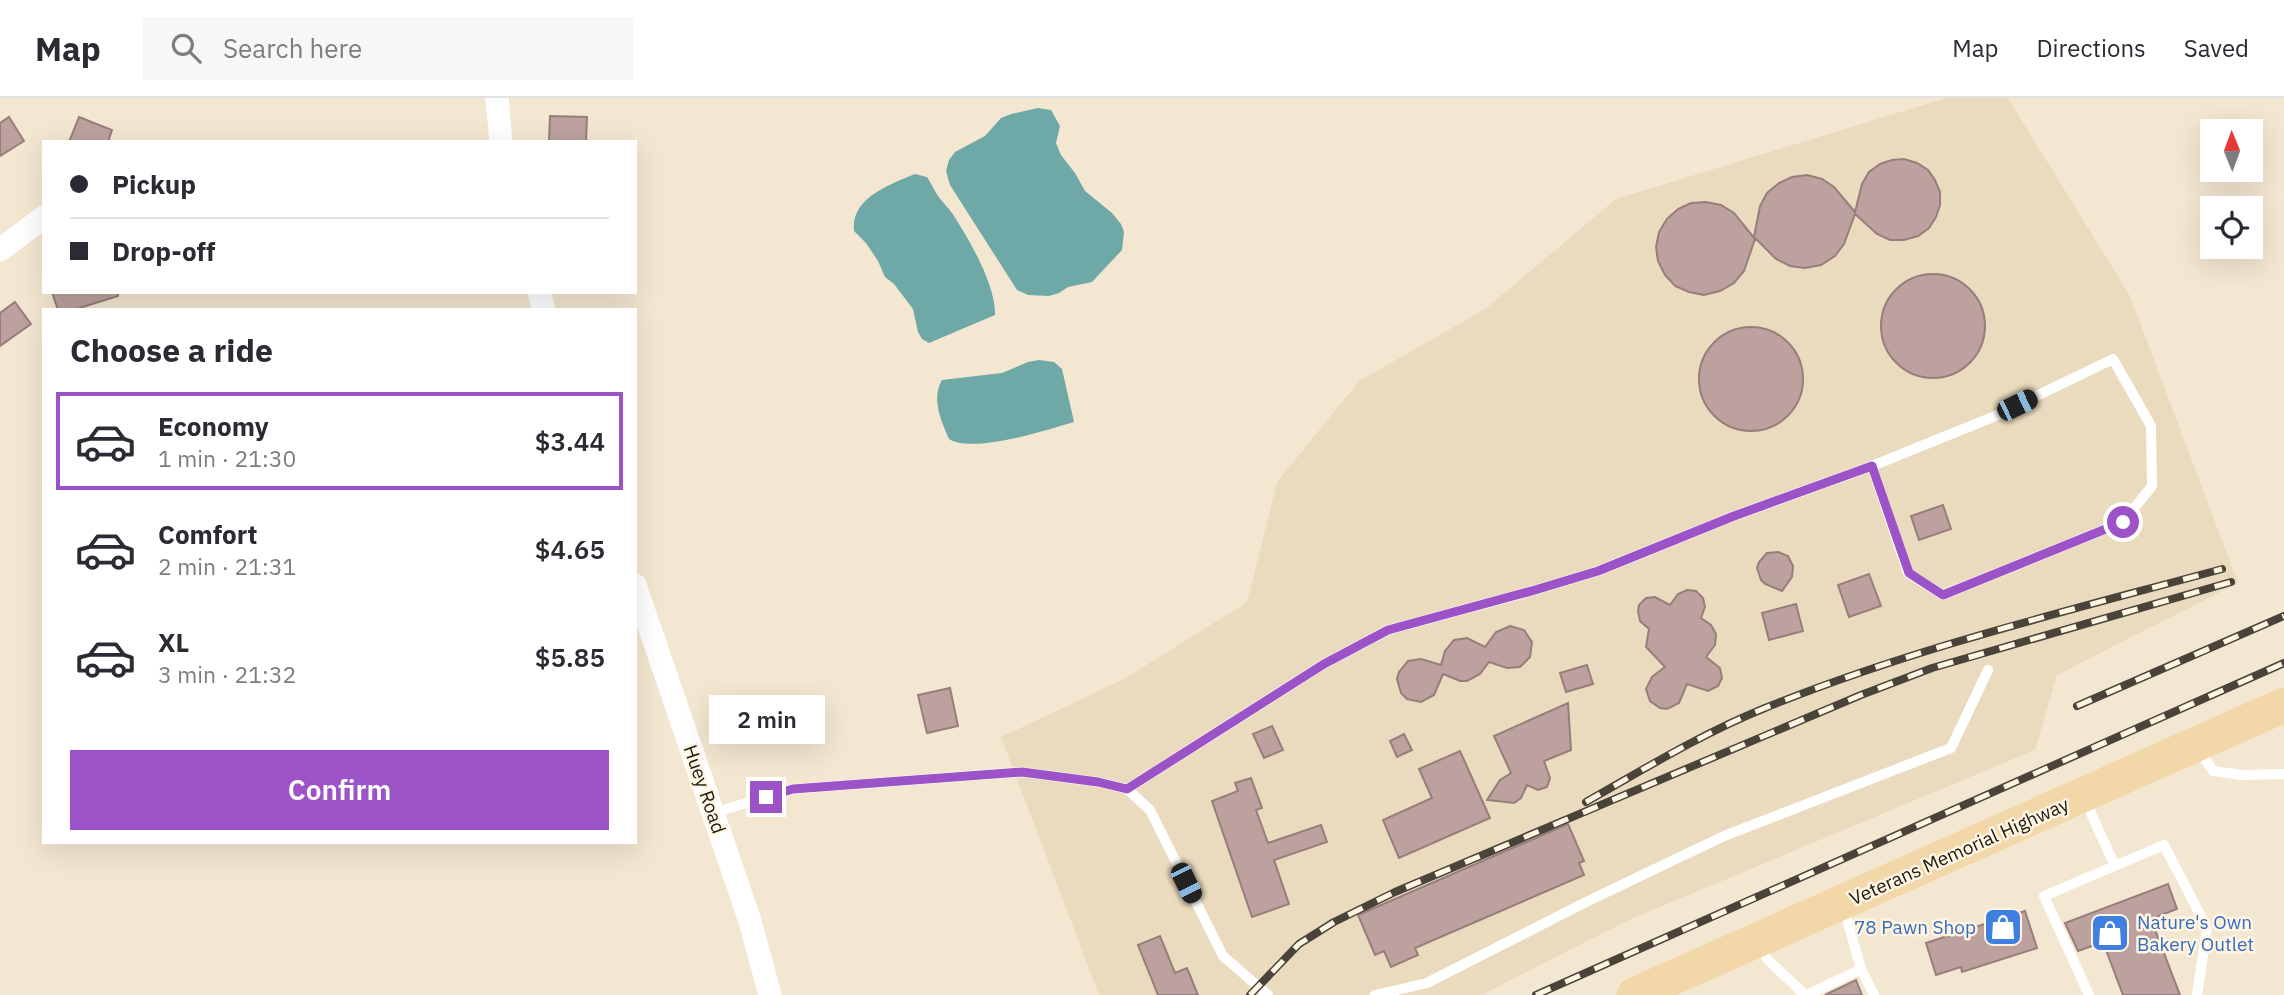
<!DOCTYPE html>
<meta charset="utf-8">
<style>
:root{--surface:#fff;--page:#f7f7f7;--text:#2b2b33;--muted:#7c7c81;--line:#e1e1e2;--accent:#9b53c7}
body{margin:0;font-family:"IBM Plex Sans",sans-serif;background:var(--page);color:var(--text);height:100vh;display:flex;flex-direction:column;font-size:26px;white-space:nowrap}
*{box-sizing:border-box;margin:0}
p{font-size:23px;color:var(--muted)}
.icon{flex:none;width:38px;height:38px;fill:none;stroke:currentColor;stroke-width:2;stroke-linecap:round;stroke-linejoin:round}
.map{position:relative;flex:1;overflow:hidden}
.panel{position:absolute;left:42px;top:210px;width:595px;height:536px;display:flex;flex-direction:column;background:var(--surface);border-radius:0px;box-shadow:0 7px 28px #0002}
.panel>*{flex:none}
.hud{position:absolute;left:42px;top:42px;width:595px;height:154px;border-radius:0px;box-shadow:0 7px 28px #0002;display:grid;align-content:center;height:154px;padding:0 28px;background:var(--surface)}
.needle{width:46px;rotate:359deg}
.controls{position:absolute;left:2200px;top:21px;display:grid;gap:14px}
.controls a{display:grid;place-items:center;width:63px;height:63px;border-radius:0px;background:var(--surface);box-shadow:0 7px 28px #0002;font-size:35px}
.end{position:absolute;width:32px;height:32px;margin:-16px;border:9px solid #9b53c7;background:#fff;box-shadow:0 0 0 4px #fff}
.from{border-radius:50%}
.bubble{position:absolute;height:49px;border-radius:0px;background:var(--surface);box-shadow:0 7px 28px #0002;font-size:23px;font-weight:600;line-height:49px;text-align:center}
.car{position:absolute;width:21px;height:42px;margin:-21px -10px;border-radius:9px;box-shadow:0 0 5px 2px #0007;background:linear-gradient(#222 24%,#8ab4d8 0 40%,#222 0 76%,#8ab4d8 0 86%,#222 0)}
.hud b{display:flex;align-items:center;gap:24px;height:66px;font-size:26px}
.hud b+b{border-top:2px solid var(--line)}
.hud i{width:18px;height:18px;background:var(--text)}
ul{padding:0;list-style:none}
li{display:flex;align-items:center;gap:21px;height:98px;margin:0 14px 10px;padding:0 14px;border:4px solid transparent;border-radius:0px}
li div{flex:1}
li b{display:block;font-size:26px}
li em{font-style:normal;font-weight:600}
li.selected{border-color:var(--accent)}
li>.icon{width:63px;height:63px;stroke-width:1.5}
h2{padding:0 28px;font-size:32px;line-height:84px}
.primary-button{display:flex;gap:14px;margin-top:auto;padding:14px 28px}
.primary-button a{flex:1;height:80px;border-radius:0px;background:var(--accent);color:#fff;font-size:28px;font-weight:600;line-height:80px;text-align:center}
header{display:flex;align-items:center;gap:42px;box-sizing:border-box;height:98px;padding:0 35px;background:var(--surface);border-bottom:2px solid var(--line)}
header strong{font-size:33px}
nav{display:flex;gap:38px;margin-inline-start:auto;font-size:24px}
.search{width:490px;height:63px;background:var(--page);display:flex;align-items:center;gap:18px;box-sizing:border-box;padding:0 24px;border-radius:0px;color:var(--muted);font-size:26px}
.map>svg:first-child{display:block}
</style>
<header>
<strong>Map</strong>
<div class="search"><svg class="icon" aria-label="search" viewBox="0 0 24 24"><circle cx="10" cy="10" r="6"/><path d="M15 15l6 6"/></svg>Search here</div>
<nav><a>Map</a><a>Directions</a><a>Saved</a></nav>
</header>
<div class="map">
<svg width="2284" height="897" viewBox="0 0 2284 897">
<rect width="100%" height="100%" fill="#f4e7d1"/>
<path fill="#ebdbbe" d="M1946,0H2008L2130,198L2238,485L2057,577L2035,652L1631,821L1481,897H1099L1001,639L1124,581L1247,504L1277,384L1359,283L1485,211L1616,101Z"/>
<path fill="#6ea8a7" d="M1038,10L1051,12L1060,28L1056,45L1061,57L1075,75L1085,93L1112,115L1121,126L1124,134L1122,152L1092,184L1068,189L1059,195L1049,198L1028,197L1017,192L950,87L946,73L949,62L955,54L985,38L1001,20L1011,16Z
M915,76L927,79C931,85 934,92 938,98C942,104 948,109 952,115C969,141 996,187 995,217L929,245L922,241L918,234L913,211L894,186L885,179L878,163L866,145L854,133C850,100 891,86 915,76Z
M1039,262L1054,264L1062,271L1074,324C1047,332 973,356 949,341C941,323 931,300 942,282L1002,275L1028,264Z"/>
<path fill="#bca19e" stroke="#977e7b" stroke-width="2" d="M550,18L587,19L586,44H549Z
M9,19L24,43L0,58V25Z
M79,19L112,32L108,44H69Z
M1904,61L1917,65L1928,72L1935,82L1940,94V107L1936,119L1929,130L1918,138L1904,142H1890L1877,136L1855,116L1844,146L1835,158L1821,167L1805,170L1790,168L1776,161L1754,139L1760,108L1767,95L1779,85L1792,79L1807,77L1822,81L1834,89L1855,114L1862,86L1869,74L1880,66L1892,62Z
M1706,104L1721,107L1734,115L1755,141L1744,173L1734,185L1720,193L1704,197L1689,194L1675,188L1665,177L1658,163L1656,149L1659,134L1667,121L1678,111L1691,105Z
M1881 228a52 52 0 1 1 104 0a52 52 0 1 1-104 0Z
M52,194H118V198L73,212H58Z
M15,204L31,226L0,248V215Z
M1699 281a52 52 0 1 1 104 0a52 52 0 1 1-104 0Z
M1943,407L1951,431L1919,442L1911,418Z
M1778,454L1788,458L1793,468L1792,479L1782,493L1765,486L1761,482L1757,470L1759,464L1767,455Z
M1869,476L1881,508L1849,519L1838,487Z
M1687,492L1696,493L1703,500L1705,509L1701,520L1711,527L1716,536L1715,547L1706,559L1720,570L1722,580L1718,588L1708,593L1687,586L1679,605L1667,611L1660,610L1650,603L1646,591L1652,579L1665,569L1646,549L1649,531L1640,523L1638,513L1639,507L1646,500L1655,499L1670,507L1678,496Z
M1796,506L1803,533L1769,542L1762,515Z
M1510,528L1524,532L1532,544L1530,559L1520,569L1507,570L1489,564L1480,576L1467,583H1460L1443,576L1434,597L1421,604L1407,601L1401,595L1397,581L1399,574L1408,563L1421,561L1441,567L1445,553L1454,542L1467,540L1485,549L1496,534Z
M1587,567L1593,586L1566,594L1560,575Z
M950,590L958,628L927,635L918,597Z
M1568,605L1571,652L1544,663L1550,680L1547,689L1538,692L1527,687L1521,700L1514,705L1487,702L1500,682L1511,675L1494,638Z
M1272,628L1283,652L1264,660L1253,636Z
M1404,636L1412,652L1397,659L1390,643Z
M1460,653L1490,720L1399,760L1383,722L1432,700L1419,671Z
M1251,680L1262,710L1256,712L1268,745L1321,727L1327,744L1274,762L1289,806L1252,819L1212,703L1238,693L1235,685Z
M1568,726L1584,763L1579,765L1584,777L1415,850L1418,857L1391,869L1384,853L1375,857L1358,817Z
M2168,786L2177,811L2151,821L2180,897H2123L2103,844L2078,853L2065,825Z
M2025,813L2037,850L1962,874L1961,869L1936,877L1926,845Z
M1160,838L1175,875L1187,870L1198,897H1158L1138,847Z
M1856,882L1862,897H1825Z"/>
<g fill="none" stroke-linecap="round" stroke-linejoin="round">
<path stroke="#fff" stroke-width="10" d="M2198,650L2213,673L2242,677L2284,676
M1127,691L1324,566L1388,532L1535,492L1598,473L1734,418L1872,368L1993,319L2113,261L2151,328L2152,388L2123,424L1943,497L1908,475L1872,368
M2084,700L2115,768
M713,715L793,691L1022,674L1098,684L1127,691L1150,712L1223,858L1268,897
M1843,807L1861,871L1874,897
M1758,845L1768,862L1805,897
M1375,897L1427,885L1586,804L1724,738L1951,650L1988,572
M1807,897L1861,871
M2089,897L2044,798L2164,747L2207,830L2197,897"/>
<path stroke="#fff" stroke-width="23" d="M497,0L501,44
M0,152L44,119
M539,194L544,212
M635,487L750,823L770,897"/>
<path stroke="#f2d7a8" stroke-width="35" d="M1634,897L2284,607"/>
<defs>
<path id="rail" d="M2077,608L2284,518
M1586,704C1646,670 1701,636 1765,610C1913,550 2068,513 2222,471
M1250,897L1299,846L1334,824L1395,794L1861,597L1932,570L2231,484
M1536,897L2284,565"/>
</defs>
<use href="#rail" stroke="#4a4339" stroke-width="8"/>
<use href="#rail" stroke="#fff5e3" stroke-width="5" stroke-dasharray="16" stroke-linecap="butt"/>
</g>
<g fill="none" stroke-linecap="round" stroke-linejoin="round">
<path stroke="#9b53c7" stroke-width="9" d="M766,699L793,691L1022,674L1098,684L1127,691L1324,566L1388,532L1535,492L1598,473L1734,418L1872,368L1909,475L1943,497L2123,424"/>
</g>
<defs>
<symbol id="shop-square" viewBox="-11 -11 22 22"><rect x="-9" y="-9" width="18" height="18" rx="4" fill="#3f7fe0" stroke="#fff5e3"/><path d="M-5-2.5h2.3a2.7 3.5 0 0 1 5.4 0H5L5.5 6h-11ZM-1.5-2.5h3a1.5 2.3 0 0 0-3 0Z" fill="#fff"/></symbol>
</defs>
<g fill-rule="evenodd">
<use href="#shop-square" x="1981" y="807" width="44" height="44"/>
<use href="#shop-square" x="2088" y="813" width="44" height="44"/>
</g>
<g text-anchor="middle" stroke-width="5" stroke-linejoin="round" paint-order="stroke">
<g font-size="19" fill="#1e1911" stroke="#fff5e3">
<text transform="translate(705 691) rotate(71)" y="7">Huey Road</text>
<text transform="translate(1959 753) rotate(-24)" y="7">Veterans Memorial Highway</text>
</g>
<g font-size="19" fill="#366cbe" stroke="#fff5e3" text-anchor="start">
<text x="2137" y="831">Nature's Own<tspan x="2137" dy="22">Bakery Outlet</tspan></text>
<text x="1976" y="836" text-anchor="end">78 Pawn Shop</text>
</g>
</g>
</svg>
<div class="controls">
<a><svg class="needle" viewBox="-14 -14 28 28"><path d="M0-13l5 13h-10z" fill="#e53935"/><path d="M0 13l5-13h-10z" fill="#7c7c81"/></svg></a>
<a><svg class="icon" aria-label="locate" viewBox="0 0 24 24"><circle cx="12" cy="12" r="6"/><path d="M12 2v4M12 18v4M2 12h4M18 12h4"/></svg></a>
</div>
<i class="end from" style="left:2123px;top:424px"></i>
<i class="end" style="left:766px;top:699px"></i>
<div class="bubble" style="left:709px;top:597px;width:116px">2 min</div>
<i class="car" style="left:2017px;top:307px;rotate:64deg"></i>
<i class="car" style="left:1186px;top:785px;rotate:154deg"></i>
<div class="hud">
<b><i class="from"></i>Pickup</b>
<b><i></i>Drop-off</b>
</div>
<section class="panel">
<h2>Choose a ride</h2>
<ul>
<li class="selected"><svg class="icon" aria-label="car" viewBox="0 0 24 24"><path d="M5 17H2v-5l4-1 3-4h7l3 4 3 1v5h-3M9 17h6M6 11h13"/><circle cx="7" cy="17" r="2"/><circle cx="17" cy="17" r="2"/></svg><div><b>Economy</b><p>1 min · 21:30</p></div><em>$3.44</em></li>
<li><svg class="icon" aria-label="car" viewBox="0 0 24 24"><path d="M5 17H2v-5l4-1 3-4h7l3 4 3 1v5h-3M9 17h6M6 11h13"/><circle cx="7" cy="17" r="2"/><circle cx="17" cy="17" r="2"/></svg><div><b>Comfort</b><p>2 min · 21:31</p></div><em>$4.65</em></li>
<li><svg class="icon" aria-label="car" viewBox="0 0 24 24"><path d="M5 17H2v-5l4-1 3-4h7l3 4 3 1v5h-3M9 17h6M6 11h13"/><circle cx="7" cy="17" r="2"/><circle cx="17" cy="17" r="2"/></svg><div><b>XL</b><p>3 min · 21:32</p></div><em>$5.85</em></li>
</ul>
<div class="primary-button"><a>Confirm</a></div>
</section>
</div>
